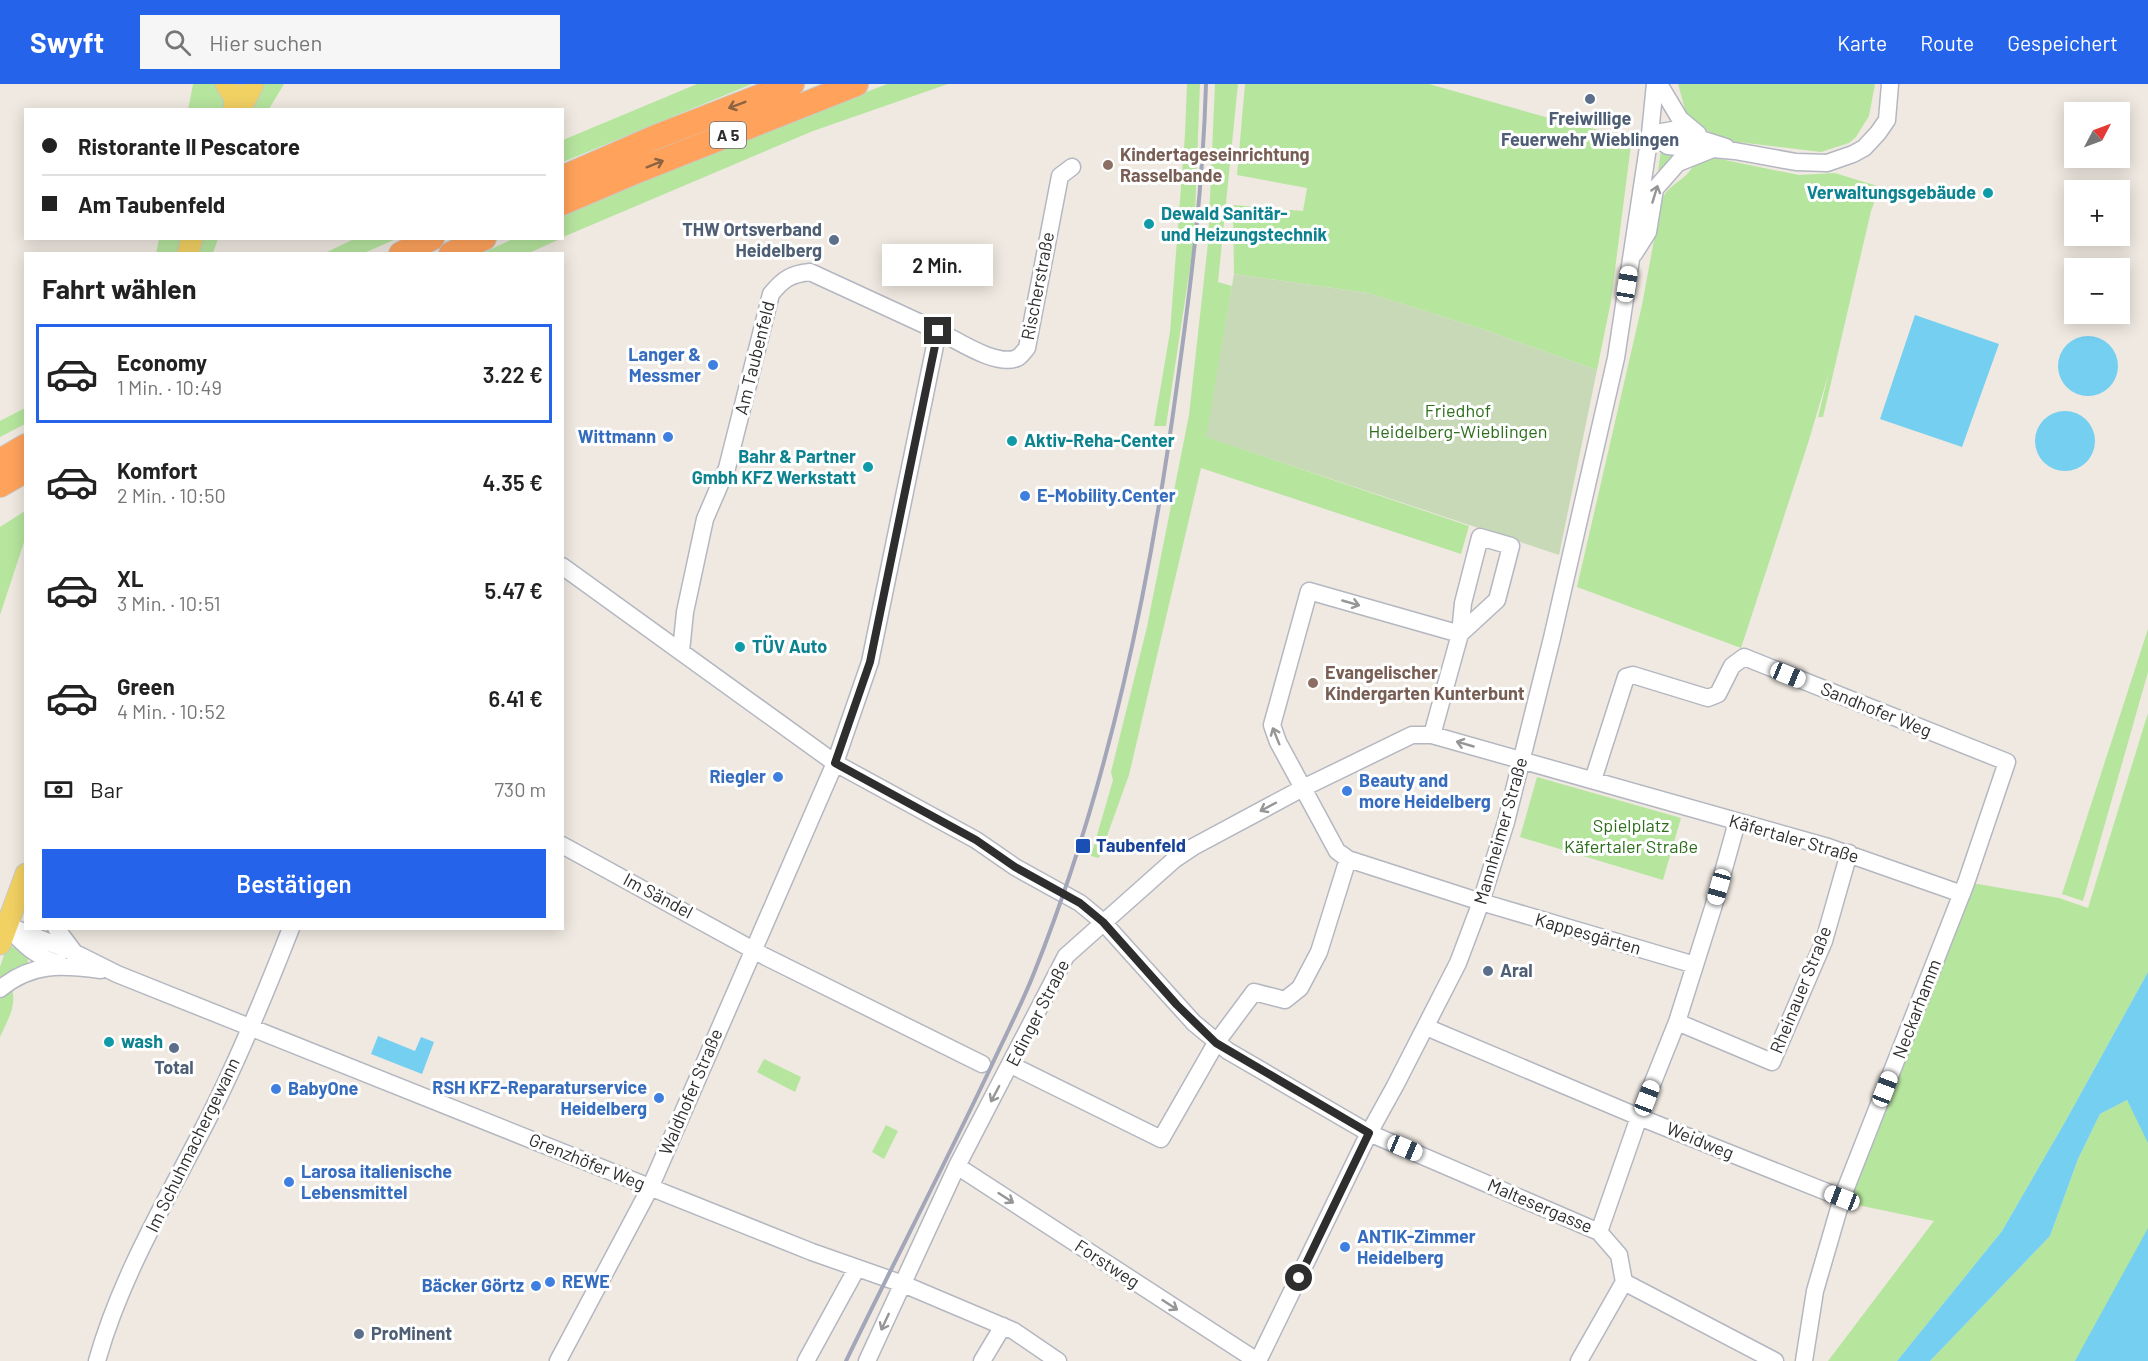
<!DOCTYPE html>
<html lang="de">
<meta charset="utf-8">
<style>
:root{--surface:#fff;--page:#f6f6f6;--text:#222;--muted:#767676;--line:#e0e0e0;--accent:#2563eb}
body{margin:0;font-family:Barlow,sans-serif;background:var(--page);color:var(--text);height:100vh;display:flex;flex-direction:column;font-size:22px;white-space:nowrap}
*{box-sizing:border-box;margin:0}
p{font-size:20px;color:var(--muted)}
.icon{flex:none;width:33px;height:33px;fill:none;stroke:currentColor;stroke-width:2;stroke-linecap:round;stroke-linejoin:round}
.map{position:relative;flex:1;overflow:hidden}
.details{position:absolute;left:24px;top:168px;width:540px;height:678px;display:flex;flex-direction:column;background:var(--surface);border-radius:0px;box-shadow:0 3px 15px #0003}
.details>*{flex:none}
.hud{position:absolute;left:24px;top:24px;width:540px;height:132px;border-radius:0px;box-shadow:0 3px 15px #0003;display:grid;align-content:center;height:132px;padding:0 18px;background:var(--surface)}
.needle{width:39px;rotate:49deg}
.tools{position:absolute;left:2064px;top:18px;display:grid;gap:12px}
.tools a{display:grid;place-items:center;width:66px;height:66px;border-radius:0px;background:var(--surface);box-shadow:0 3px 15px #0003;font-size:30px}
.end{position:absolute;width:27px;height:27px;margin:-14px;border:8px solid #2e2e2e;background:#fff;box-shadow:0 0 0 3px #fff}
.from{border-radius:50%}
.bubble{position:absolute;height:42px;border-radius:0px;background:var(--surface);box-shadow:0 3px 15px #0003;font-size:20px;font-weight:600;line-height:42px;text-align:center}
.car{position:absolute;width:18px;height:36px;margin:-18px -9px;border-radius:8px;box-shadow:0 0 4px 2px #0007;background:linear-gradient(#fff 24%,#345 0 40%,#fff 0 76%,#345 0 86%,#fff 0)}
.hud b{display:flex;align-items:center;gap:21px;height:57px;font-size:22px}
.hud b+b{border-top:2px solid var(--line)}
.hud i{width:15px;height:15px;background:var(--text)}
ul{padding:0;list-style:none}
li{display:flex;align-items:center;gap:18px;height:99px;margin:0 12px 9px;padding:0 6px;border:3px solid transparent;border-radius:0px}
li div{flex:1}
li b{display:block;font-size:22px}
li em{font-style:normal;font-weight:600}
li.active{border-color:var(--accent)}
li>.icon{width:54px;height:54px;stroke-width:1.5}
h2{padding:0 18px;font-size:27px;line-height:72px}
.pay{display:flex;align-items:center;gap:15px;height:66px;padding:0 18px;font-size:22px}
.pay p{margin-inline-start:auto}
.cta{display:flex;gap:12px;margin-top:auto;padding:12px 18px}
.cta a{flex:1;height:69px;border-radius:0px;background:var(--accent);color:#fff;font-size:24px;font-weight:600;line-height:69px;text-align:center}
header{display:flex;align-items:center;gap:36px;box-sizing:border-box;height:84px;padding:0 30px;background:var(--accent);color:#fff}
header strong{font-size:28px}
nav{display:flex;gap:33px;margin-inline-start:auto;font-size:21px}
.search{width:420px;height:54px;background:var(--page);display:flex;align-items:center;gap:15px;box-sizing:border-box;padding:0 21px;border-radius:0px;color:var(--muted);font-size:22px}
.map>svg:first-child{display:block}
</style>
<header>
<strong>Swyft</strong>
<div class="search"><svg class="icon" aria-label="search" viewBox="0 0 24 24"><circle cx="10" cy="10" r="6"/><path d="M15 15l6 6"/></svg>Hier suchen</div>
<nav><a>Karte</a><a>Route</a><a>Gespeichert</a></nav>
</header>
<div class="map">
<svg width="2148" height="1277" viewBox="0 0 2148 1277">
<rect width="100%" height="100%" fill="#efe9e1"/>
<path fill="#b6e59e" d="M193,0H222L228,25L188,26Z
M264,0H284L269,25L250,26Z
M697,0H752L563,78V56Z
M887,0H948L813,47L563,153V132L714,67Z
M1187,0H1200L1194,157L1166,342H1154L1170,248L1185,50Z
M1215,0H1238L1218,198L1232,202L1207,353L1469,442L1461,470L1201,384L1129,691L1099,774L1091,772L1113,696L1111,688L1147,543L1189,331L1208,159Z
M1245,0H1429L1563,38L1632,53L1611,217L1597,286L1485,246L1368,209L1234,190L1233,121L1303,127L1307,104L1237,91Z
M1678,0H1875L1869,32L1856,53L1849,59L1821,68L1729,57L1698,42L1686,29Z
M1661,66L1676,71L1662,87L1658,88Z
M1703,74L1720,75L1799,91L1835,89L1877,102V111L1871,127L1823,333H1818L1829,288L1809,356L1741,564L1577,503L1642,221L1661,118C1666,104 1675,101 1685,92C1692,86 1694,78 1703,74Z
M356,154H396V155L364,169H325Z
M515,154H560V155L529,169H483Z
M159,155H186L182,169L156,170Z
M200,155H218L213,169L196,170Z
M25,324V340L0,353V337Z
M25,427V455L0,531V443Z
M2148,545V588L2083,817L2062,810Z
M2148,629V888L2065,1038L2002,1147L1897,1277H1828L1934,1137L1848,1119L1972,799L2059,814L2088,824Z
M1537,693L1681,734L1663,796L1520,753Z
M8,859L28,875V881L16,884L0,897V883Z
M12,905C17,922 7,937 0,953V915Z
M764,975L801,993L795,1008L757,988Z
M2148,1004V1277H1930L2050,1152L2078,1075L2100,1030L2127,1016L2131,1024Z
M886,1041L898,1047L884,1075L872,1068Z"/>
<path fill="#c8d9b8" d="M1234,190L1368,209L1485,246L1597,286L1559,471L1206,353Z"/>
<path fill="#75cff0" d="M1915,231L1999,260L1962,363L1880,335Z
M2058 282a30 30 0 1 1 60 0a30 30 0 1 1-60 0Z
M2035 357a30 30 0 1 1 60 0a30 30 0 1 1-60 0Z
M2148,888V1059L2127,1016L2100,1030L2078,1075L2050,1152L1930,1277H1897L2002,1147L2065,1038Z
M378,952L415,967L421,953L434,958L422,990L371,970Z
M2148,1144V1277H2075Z"/>
<g fill="none" stroke-linecap="round" stroke-linejoin="round">
<defs>
<path id="minor" d="M1659,0L1680,35L1698,50
M1650,50L1673,46L1726,63
M1650,50L1668,62L1696,65
M1678,79L1713,65L1735,67L1796,78L1827,79L1853,70L1864,64L1878,49L1887,36L1890,0
M1634,170L1648,148L1655,105L1684,72C1688,62 1686,57 1680,48
M938,247C957,256 996,283 1017,274C1021,272 1024,267 1027,264L1060,92L1072,83
M562,482L835,679L976,756L1015,783L1080,819L1103,838L1194,939L1228,967L1369,1049L1599,1148L1619,1171L1624,1198L1775,1277
M1432,651L1460,550L1497,516L1511,462L1480,453L1463,519L1460,550L1309,507L1272,641L1278,658L1337,767L1348,775L1481,818L1695,881
M1593,696L1626,593L1633,591L1708,614L1718,610L1732,582L1744,573L2007,678L1966,799L1842,1114L1815,1207L1804,1277
M562,761L766,873L982,980
M7,841L75,869L117,890L812,1168L903,1200L1014,1247L1058,1277
M9,844C24,862 37,873 60,880
M56,844L74,868
M0,905C32,878 63,881 101,886
M1677,938L1772,978L1824,857L1849,769
M1426,943L1639,1033L1842,1114
M1011,981L1161,1055L1216,959L1254,908L1285,916L1300,904L1319,868L1348,775
M957,1082L1257,1277
M1599,1148L1639,1033L1677,938L1713,824L1737,738
M97,1277C121,1191 169,1112 209,1033C240,972 266,908 291,844
M558,1277L650,1104L835,679L870,578L938,247L810,188C791,190 783,195 771,210L727,384L705,435L685,528L681,567
M806,1277L857,1184
M867,1277L957,1082L1066,872L1175,775L1193,763L1303,704L1412,651H1432L1828,763L1962,810
M982,1277L1003,1242
M1258,1277L1369,1049L1395,1002L1458,879L1481,818L1506,738L1552,554L1616,274L1650,50L1655,0
M1579,1277L1624,1198"/>
<path id="major" d="M226,0L235,14L234,26
M240,26L253,0
M188,170L192,154
M0,860L26,790"/>
<path id="highway" d="M562,94L656,53L792,0
M562,119L637,87L856,0
M401,170L432,154
M451,170L484,154
M0,377L26,362
M0,401L26,386"/>
</defs>
<use href="#minor" stroke="#b4b7c1" stroke-width="19"/>
<use href="#major" stroke="#c9c9c9" stroke-width="23"/>
<use href="#highway" stroke="#c9c9c9" stroke-width="26"/>
<use href="#minor" stroke="#fff" stroke-width="16"/>
<use href="#major" stroke="#f2d163" stroke-width="21"/>
<use href="#highway" stroke="#ffa35c" stroke-width="24"/>
<path stroke="#a3a6b8" stroke-width="4" d="M846,1277C893,1180 943,1084 989,987C1004,954 1021,922 1034,889C1109,701 1150,502 1177,301C1191,201 1203,102 1206,0"/>
</g>
<defs><path id="oneway-shaft" d="M-6 0H5M1.5-3L5.5 0L1.5 3" fill="none" stroke-width="1.6" stroke-linecap="round" stroke-linejoin="round" transform="scale(1.5)"/></defs>
<g stroke="#8c6343">
<use href="#oneway-shaft" transform="translate(737 21) rotate(159)"/>
<use href="#oneway-shaft" transform="translate(655 80) rotate(-22)"/>
</g>
<g stroke="#969696">
<use href="#oneway-shaft" transform="translate(1655 110) rotate(-73)"/>
<use href="#oneway-shaft" transform="translate(1351 519) rotate(16)"/>
<use href="#oneway-shaft" transform="translate(1276 652) rotate(-112)"/>
<use href="#oneway-shaft" transform="translate(1465 660) rotate(-164)"/>
<use href="#oneway-shaft" transform="translate(1268 723) rotate(152)"/>
<use href="#oneway-shaft" transform="translate(995 1010) rotate(118)"/>
<use href="#oneway-shaft" transform="translate(1006 1114) rotate(33)"/>
<use href="#oneway-shaft" transform="translate(1170 1221) rotate(33)"/>
<use href="#oneway-shaft" transform="translate(885 1238) rotate(115)"/>
</g>
<g fill="none" stroke-linecap="round" stroke-linejoin="round">
<path stroke="#2e2e2e" stroke-width="8" d="M938,247L870,578L835,679L976,756L1015,783L1080,819L1103,838L1177,921L1216,959L1369,1049L1299,1194"/>
</g>
<g fill="#5c6f8a" stroke="#fff" stroke-width="2">
<circle cx="1590" cy="15" r="6"/>
<circle cx="834" cy="156" r="6"/>
<circle cx="1488" cy="887" r="6"/>
<circle cx="174" cy="964" r="6"/>
<circle cx="359" cy="1250" r="6"/>
</g>
<g fill="#8d6e63" stroke="#fff" stroke-width="2">
<circle cx="1108" cy="81" r="6"/>
<circle cx="1313" cy="599" r="6"/>
</g>
<g fill="#0f9aa8" stroke="#fff" stroke-width="2">
<circle cx="1988" cy="109" r="6"/>
<circle cx="1149" cy="140" r="6"/>
<circle cx="1012" cy="357" r="6"/>
<circle cx="868" cy="383" r="6"/>
<circle cx="740" cy="563" r="6"/>
<circle cx="109" cy="958" r="6"/>
</g>
<g fill="#3f7fe0" stroke="#fff" stroke-width="2">
<circle cx="713" cy="281" r="6"/>
<circle cx="668" cy="353" r="6"/>
<circle cx="1025" cy="412" r="6"/>
<circle cx="778" cy="693" r="6"/>
<circle cx="1347" cy="707" r="6"/>
<circle cx="276" cy="1005" r="6"/>
<circle cx="659" cy="1014" r="6"/>
<circle cx="289" cy="1098" r="6"/>
<circle cx="1345" cy="1163" r="6"/>
<circle cx="550" cy="1198" r="6"/>
<circle cx="536" cy="1202" r="6"/>
</g>
<rect fill="#1a4fb4" stroke="#fff" stroke-width="2" x="1075" y="754" width="16" height="16" rx="3"/>
<g text-anchor="middle" stroke-width="6" stroke-linejoin="round" paint-order="stroke">
<rect fill="#fff" stroke="#6d6d6d" stroke-width="1.5" x="710" y="38" width="36" height="26" rx="4.5"/>
<g font-size="16" font-weight="bold" fill="#2e2e2e">
<text x="728" y="57">A 5</text>
</g>
<g font-size="18" font-weight="bold" fill="#4e5e75" stroke="#fff">
<text x="1590" y="41">Freiwillige<tspan x="1590" dy="21">Feuerwehr Wieblingen</tspan></text>
<text x="822" y="152" text-anchor="end">THW Ortsverband<tspan x="822" dy="21">Heidelberg</tspan></text>
<text x="1500" y="893" text-anchor="start">Aral</text>
<text x="174" y="990">Total</text>
<text x="371" y="1256" text-anchor="start">ProMinent</text>
</g>
<g font-size="18" font-weight="bold" fill="#785e54" stroke="#fff" text-anchor="start">
<text x="1120" y="77">Kindertageseinrichtung<tspan x="1120" dy="21">Rasselbande</tspan></text>
<text x="1325" y="595">Evangelischer<tspan x="1325" dy="21">Kindergarten Kunterbunt</tspan></text>
</g>
<g font-size="18" font-weight="bold" fill="#0d838f" stroke="#fff" text-anchor="start">
<text x="1976" y="115" text-anchor="end">Verwaltungsgebäude</text>
<text x="1161" y="136">Dewald Sanitär-<tspan x="1161" dy="21">und Heizungstechnik</tspan></text>
<text x="1024" y="363">Aktiv-Reha-Center</text>
<text x="856" y="379" text-anchor="end">Bahr &amp; Partner<tspan x="856" dy="21">Gmbh KFZ Werkstatt</tspan></text>
<text x="752" y="569">TÜV Auto</text>
<text x="121" y="964">wash</text>
</g>
<g font-size="18" fill="#2e2e2e" stroke="#fff">
<text transform="translate(1038 202) rotate(-79)" y="6">Rischerstraße</text>
<text transform="translate(755 274) rotate(-76)" y="6">Am Taubenfeld</text>
<text transform="translate(1876 626) rotate(22)" y="6">Sandhofer Weg</text>
<text transform="translate(1501 747) rotate(-74)" y="6">Mannheimer Straße</text>
<text transform="translate(1794 755) rotate(16)" y="6">Käfertaler Straße</text>
<text transform="translate(658 812) rotate(28)" y="6">Im Sändel</text>
<text transform="translate(1588 850) rotate(16)" y="6">Kappesgärten</text>
<text transform="translate(1801 906) rotate(-68)" y="6">Rheinauer Straße</text>
<text transform="translate(1917 925) rotate(-69)" y="6">Neckarhamm</text>
<text transform="translate(1038 929) rotate(-63)" y="6">Edinger Straße</text>
<text transform="translate(691 1008) rotate(-67)" y="6">Waldhofer Straße</text>
<text transform="translate(1700 1057) rotate(22)" y="6">Weidweg</text>
<text transform="translate(193 1061) rotate(-64)" y="6">Im Schuhmachergewann</text>
<text transform="translate(587 1078) rotate(22)" y="6">Grenzhöfer Weg</text>
<text transform="translate(1540 1122) rotate(23)" y="6">Maltesergasse</text>
<text transform="translate(1107 1180) rotate(33)" y="6">Forstweg</text>
</g>
<g font-size="18" font-weight="bold" fill="#366cbe" stroke="#fff" text-anchor="start">
<text x="701" y="277" text-anchor="end">Langer &amp;<tspan x="701" dy="21">Messmer</tspan></text>
<text x="656" y="359" text-anchor="end">Wittmann</text>
<text x="1037" y="418">E-Mobility.Center</text>
<text x="766" y="699" text-anchor="end">Riegler</text>
<text x="1359" y="703">Beauty and<tspan x="1359" dy="21">more Heidelberg</tspan></text>
<text x="647" y="1010" text-anchor="end">RSH KFZ-Reparaturservice<tspan x="647" dy="21">Heidelberg</tspan></text>
<text x="288" y="1011">BabyOne</text>
<text x="301" y="1094">Larosa italienische<tspan x="301" dy="21">Lebensmittel</tspan></text>
<text x="1357" y="1159">ANTIK-Zimmer<tspan x="1357" dy="21">Heidelberg</tspan></text>
<text x="562" y="1204">REWE</text>
<text x="524" y="1208" text-anchor="end">Bäcker Görtz</text>
</g>
<g font-size="18" fill="#2c6e1b" stroke="#fff">
<text x="1458" y="333">Friedhof<tspan x="1458" dy="21">Heidelberg-Wieblingen</tspan></text>
<text x="1631" y="748">Spielplatz<tspan x="1631" dy="21">Käfertaler Straße</tspan></text>
</g>
<g font-size="18" font-weight="bold" fill="#164399" stroke="#fff" text-anchor="start">
<text x="1096" y="768">Taubenfeld</text>
</g>
</g>
</svg>
<div class="tools">
<a><svg class="needle" viewBox="-14 -14 28 28"><path d="M0-13l5 13h-10z" fill="#e53935"/><path d="M0 13l5-13h-10z" fill="#767676"/></svg></a>
<a>+</a>
<a>−</a>
</div>
<i class="end from" style="left:1299px;top:1194px"></i>
<i class="end" style="left:938px;top:247px"></i>
<div class="bubble" style="left:882px;top:160px;width:111px">2 Min.</div>
<i class="car" style="left:1627px;top:200px;rotate:9deg"></i>
<i class="car" style="left:1788px;top:591px;rotate:112deg"></i>
<i class="car" style="left:1719px;top:803px;rotate:196deg"></i>
<i class="car" style="left:1885px;top:1005px;rotate:21deg"></i>
<i class="car" style="left:1647px;top:1014px;rotate:21deg"></i>
<i class="car" style="left:1405px;top:1064px;rotate:113deg"></i>
<i class="car" style="left:1842px;top:1114px;rotate:291deg"></i>
<div class="hud">
<b><i class="from"></i>Ristorante Il Pescatore</b>
<b><i></i>Am Taubenfeld</b>
</div>
<section class="details">
<h2>Fahrt wählen</h2>
<ul>
<li class="active"><svg class="icon" aria-label="car" viewBox="0 0 24 24"><path d="M5 17H2v-5l4-1 3-4h7l3 4 3 1v5h-3M9 17h6M6 11h13"/><circle cx="7" cy="17" r="2"/><circle cx="17" cy="17" r="2"/></svg><div><b>Economy</b><p>1 Min. · 10:49</p></div><em>3.22 €</em></li>
<li><svg class="icon" aria-label="car" viewBox="0 0 24 24"><path d="M5 17H2v-5l4-1 3-4h7l3 4 3 1v5h-3M9 17h6M6 11h13"/><circle cx="7" cy="17" r="2"/><circle cx="17" cy="17" r="2"/></svg><div><b>Komfort</b><p>2 Min. · 10:50</p></div><em>4.35 €</em></li>
<li><svg class="icon" aria-label="car" viewBox="0 0 24 24"><path d="M5 17H2v-5l4-1 3-4h7l3 4 3 1v5h-3M9 17h6M6 11h13"/><circle cx="7" cy="17" r="2"/><circle cx="17" cy="17" r="2"/></svg><div><b>XL</b><p>3 Min. · 10:51</p></div><em>5.47 €</em></li>
<li><svg class="icon" aria-label="car" viewBox="0 0 24 24"><path d="M5 17H2v-5l4-1 3-4h7l3 4 3 1v5h-3M9 17h6M6 11h13"/><circle cx="7" cy="17" r="2"/><circle cx="17" cy="17" r="2"/></svg><div><b>Green</b><p>4 Min. · 10:52</p></div><em>6.41 €</em></li>
</ul>
<div class="pay"><svg class="icon" aria-label="cash" viewBox="0 0 24 24"><path d="M3 7h18v10H3z"/><circle cx="12" cy="12" r="2"/></svg>Bar<p>730 m</p></div>
<div class="cta"><a>Bestätigen</a></div>
</section>
</div>
